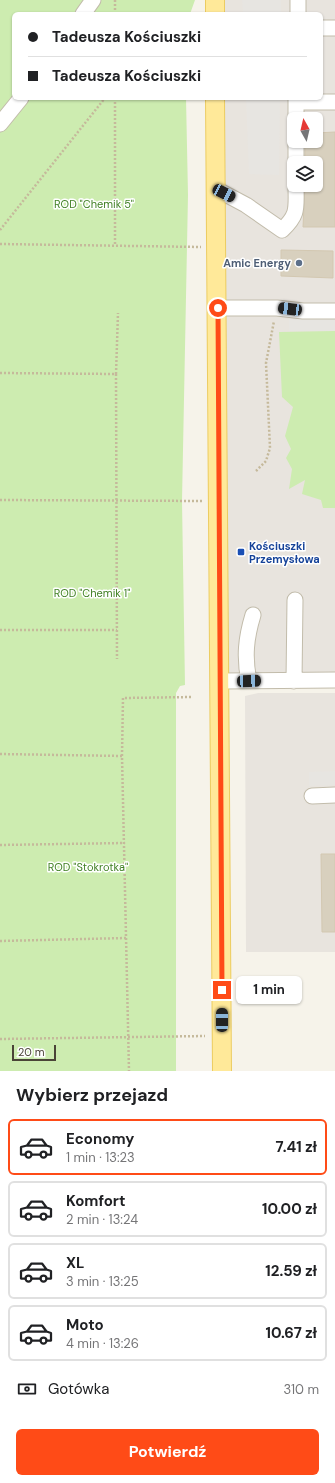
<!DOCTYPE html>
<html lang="pl">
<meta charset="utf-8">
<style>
:root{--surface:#fff;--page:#f6f6f6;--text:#202124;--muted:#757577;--line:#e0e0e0;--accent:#ff4b17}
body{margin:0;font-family:"DM Sans",sans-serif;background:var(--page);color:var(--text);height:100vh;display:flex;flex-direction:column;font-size:15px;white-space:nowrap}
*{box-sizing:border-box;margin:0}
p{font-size:13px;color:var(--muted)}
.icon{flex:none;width:22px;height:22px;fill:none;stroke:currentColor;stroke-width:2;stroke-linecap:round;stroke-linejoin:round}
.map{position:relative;height:1071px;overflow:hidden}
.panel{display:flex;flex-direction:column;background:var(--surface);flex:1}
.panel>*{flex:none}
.banner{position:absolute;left:12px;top:12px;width:311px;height:88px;border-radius:6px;box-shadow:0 1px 3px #0004;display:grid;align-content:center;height:88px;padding:0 16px;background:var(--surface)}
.needle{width:26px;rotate:352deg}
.tools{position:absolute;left:287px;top:112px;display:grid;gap:8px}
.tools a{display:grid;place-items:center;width:36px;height:36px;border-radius:6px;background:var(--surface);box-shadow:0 1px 3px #0004;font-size:20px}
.scale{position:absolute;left:12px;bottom:10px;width:44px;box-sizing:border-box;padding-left:4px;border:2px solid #4a4437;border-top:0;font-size:11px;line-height:14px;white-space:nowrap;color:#4a4437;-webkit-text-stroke:3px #fff;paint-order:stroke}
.end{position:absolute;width:18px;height:18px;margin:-9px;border:5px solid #ff4b17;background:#fff;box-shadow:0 0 0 2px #fff}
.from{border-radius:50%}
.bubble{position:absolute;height:28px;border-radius:6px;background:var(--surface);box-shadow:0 1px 3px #0004;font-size:13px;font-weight:700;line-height:28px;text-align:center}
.car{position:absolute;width:12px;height:24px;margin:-12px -6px;border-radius:5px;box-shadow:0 0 3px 1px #0007;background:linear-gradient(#222 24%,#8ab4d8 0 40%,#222 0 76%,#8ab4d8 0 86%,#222 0)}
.banner b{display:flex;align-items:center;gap:14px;height:38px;font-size:15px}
.banner b+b{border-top:1px solid var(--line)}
.banner i{width:10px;height:10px;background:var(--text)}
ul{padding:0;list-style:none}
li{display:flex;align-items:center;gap:12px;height:56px;margin:0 8px 6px;padding:0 8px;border:2px solid var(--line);border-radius:6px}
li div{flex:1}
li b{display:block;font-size:15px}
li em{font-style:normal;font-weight:700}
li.current{border-color:var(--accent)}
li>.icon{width:36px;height:36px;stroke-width:1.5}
h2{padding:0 16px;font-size:18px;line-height:48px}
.pay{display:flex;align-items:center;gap:10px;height:44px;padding:0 16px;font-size:15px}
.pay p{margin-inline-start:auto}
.cta{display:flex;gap:8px;margin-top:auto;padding:8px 16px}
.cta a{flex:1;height:46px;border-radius:6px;background:var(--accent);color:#fff;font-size:16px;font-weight:700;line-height:46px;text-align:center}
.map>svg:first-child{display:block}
</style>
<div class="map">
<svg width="335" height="1071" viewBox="0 0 335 1071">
<rect width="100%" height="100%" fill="#f6f3ea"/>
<path fill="#e8e4de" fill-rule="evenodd" d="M215,0H335V680L221,681L215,98H321V14H215ZM294,119H316V141H294ZM294,163H316V185H294Z
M258,693H335V952H246L245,696Z"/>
<path fill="#cdecb0" d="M0,0H90L80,14H14V98L0,120Z
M97,0H195L190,14H87Z
M23,98H186L188,195L182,501L185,685L180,686L176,693V1071H0V126Z
M335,331V508H323L321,500L302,494L305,480L289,489L292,469L286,458L291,449L285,436L293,407L282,397L279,332Z"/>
<path fill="#e7e5e1" d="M242,0H281V14H243Z
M246,98H280L279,175L249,174Z
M335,316V331H289V317Z
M335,771V785L309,786V772Z"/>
<path fill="#d8d0be" stroke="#d3c8b1" d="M335,132V227H303L305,185H316V163H305V141H316V133Z
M281,250L333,251V278L281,276Z
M321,854H335V932H322Z"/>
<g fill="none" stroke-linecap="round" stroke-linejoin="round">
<defs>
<path id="minor" d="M298,0V14
M83,14L93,0
M321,28H335
M296,102H335
M296,119V98
M0,124L21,98
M296,163V141
M216,189L246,205L282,230C299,214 296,208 296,185
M218,308H277L303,311H335
M221,681L335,680
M249,681C244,657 246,638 253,615
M294,681L295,600
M312,796L335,795"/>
<path id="major" d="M215,14V0
M215,98L222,1071"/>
</defs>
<use href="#minor" stroke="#c2bcab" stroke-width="17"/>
<use href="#major" stroke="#eccc61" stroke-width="20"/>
<path stroke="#c5b99b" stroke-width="2.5" stroke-dasharray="2 2" stroke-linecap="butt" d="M115,14V0
M115,98V245
M0,230L105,98
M0,244L201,247
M0,373L116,374L117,659
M116,374L118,313
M256,471L266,461L270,448L266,363L274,321
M0,500L203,501
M0,630H117
M0,754L122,756L129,1071
M122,756L123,698L193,697
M0,845L125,843
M0,941L126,938
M0,1039L205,1036"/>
<use href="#minor" stroke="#fff" stroke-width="15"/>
<use href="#major" stroke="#ffe999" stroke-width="18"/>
</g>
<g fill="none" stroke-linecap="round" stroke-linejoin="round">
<path stroke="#ff4b17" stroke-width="5" d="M218,308L222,990"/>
</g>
<circle fill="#5c6f8a" stroke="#fff" stroke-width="1.5" cx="299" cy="263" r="4"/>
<rect fill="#1a4fb4" stroke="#fff" stroke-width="1.5" x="237" y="548" width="8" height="8" rx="2"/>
<g text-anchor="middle" stroke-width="3" stroke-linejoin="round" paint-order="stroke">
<g font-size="11" fill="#418125" stroke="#fff">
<text x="94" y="208">ROD "Chemik 5"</text>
<text x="92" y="597">ROD "Chemik 1"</text>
<text x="88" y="871">ROD "Stokrotka"</text>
</g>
<g font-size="11" font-weight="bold" fill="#4e5e75" stroke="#fff" text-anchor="end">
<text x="291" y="267">Amic Energy</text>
</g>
<g font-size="11" font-weight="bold" fill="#164399" stroke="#fff" text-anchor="start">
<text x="249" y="550">Kościuszki<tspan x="249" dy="13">Przemysłowa</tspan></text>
</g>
</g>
</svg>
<div class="tools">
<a><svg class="needle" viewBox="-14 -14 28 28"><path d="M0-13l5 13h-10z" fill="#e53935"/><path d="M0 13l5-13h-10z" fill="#757577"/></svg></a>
<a><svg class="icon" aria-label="layers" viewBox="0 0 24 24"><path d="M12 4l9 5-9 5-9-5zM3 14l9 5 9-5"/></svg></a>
</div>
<div class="scale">20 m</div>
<i class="end from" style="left:218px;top:308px"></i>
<i class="end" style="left:222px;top:990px"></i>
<div class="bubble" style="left:236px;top:976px;width:66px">1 min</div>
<i class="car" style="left:224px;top:193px;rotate:117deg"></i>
<i class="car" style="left:290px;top:309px;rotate:277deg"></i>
<i class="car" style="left:249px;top:681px;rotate:88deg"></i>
<i class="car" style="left:222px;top:1020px;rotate:0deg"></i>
<div class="banner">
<b><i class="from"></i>Tadeusza Kościuszki</b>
<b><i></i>Tadeusza Kościuszki</b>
</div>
</div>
<section class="panel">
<h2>Wybierz przejazd</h2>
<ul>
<li class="current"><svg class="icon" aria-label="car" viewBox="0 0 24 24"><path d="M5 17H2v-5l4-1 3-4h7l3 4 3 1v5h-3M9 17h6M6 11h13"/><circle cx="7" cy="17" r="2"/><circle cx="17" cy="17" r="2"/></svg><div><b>Economy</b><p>1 min · 13:23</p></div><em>7.41 zł</em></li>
<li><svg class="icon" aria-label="car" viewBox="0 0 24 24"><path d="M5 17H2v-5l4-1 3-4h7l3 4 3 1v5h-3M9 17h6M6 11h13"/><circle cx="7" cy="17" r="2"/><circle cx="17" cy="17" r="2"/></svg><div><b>Komfort</b><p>2 min · 13:24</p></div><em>10.00 zł</em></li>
<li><svg class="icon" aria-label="car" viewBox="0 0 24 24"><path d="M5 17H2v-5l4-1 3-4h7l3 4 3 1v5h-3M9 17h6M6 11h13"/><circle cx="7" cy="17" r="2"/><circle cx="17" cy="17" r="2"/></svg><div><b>XL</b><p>3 min · 13:25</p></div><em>12.59 zł</em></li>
<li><svg class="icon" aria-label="car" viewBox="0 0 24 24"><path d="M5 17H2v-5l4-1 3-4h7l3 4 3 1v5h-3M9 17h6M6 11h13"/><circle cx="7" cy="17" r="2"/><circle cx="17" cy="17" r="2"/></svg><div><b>Moto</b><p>4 min · 13:26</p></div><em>10.67 zł</em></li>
</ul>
<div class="pay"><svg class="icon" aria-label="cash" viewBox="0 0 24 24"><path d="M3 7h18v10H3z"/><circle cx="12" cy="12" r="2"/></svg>Gotówka<p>310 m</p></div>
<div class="cta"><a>Potwierdź</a></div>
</section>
